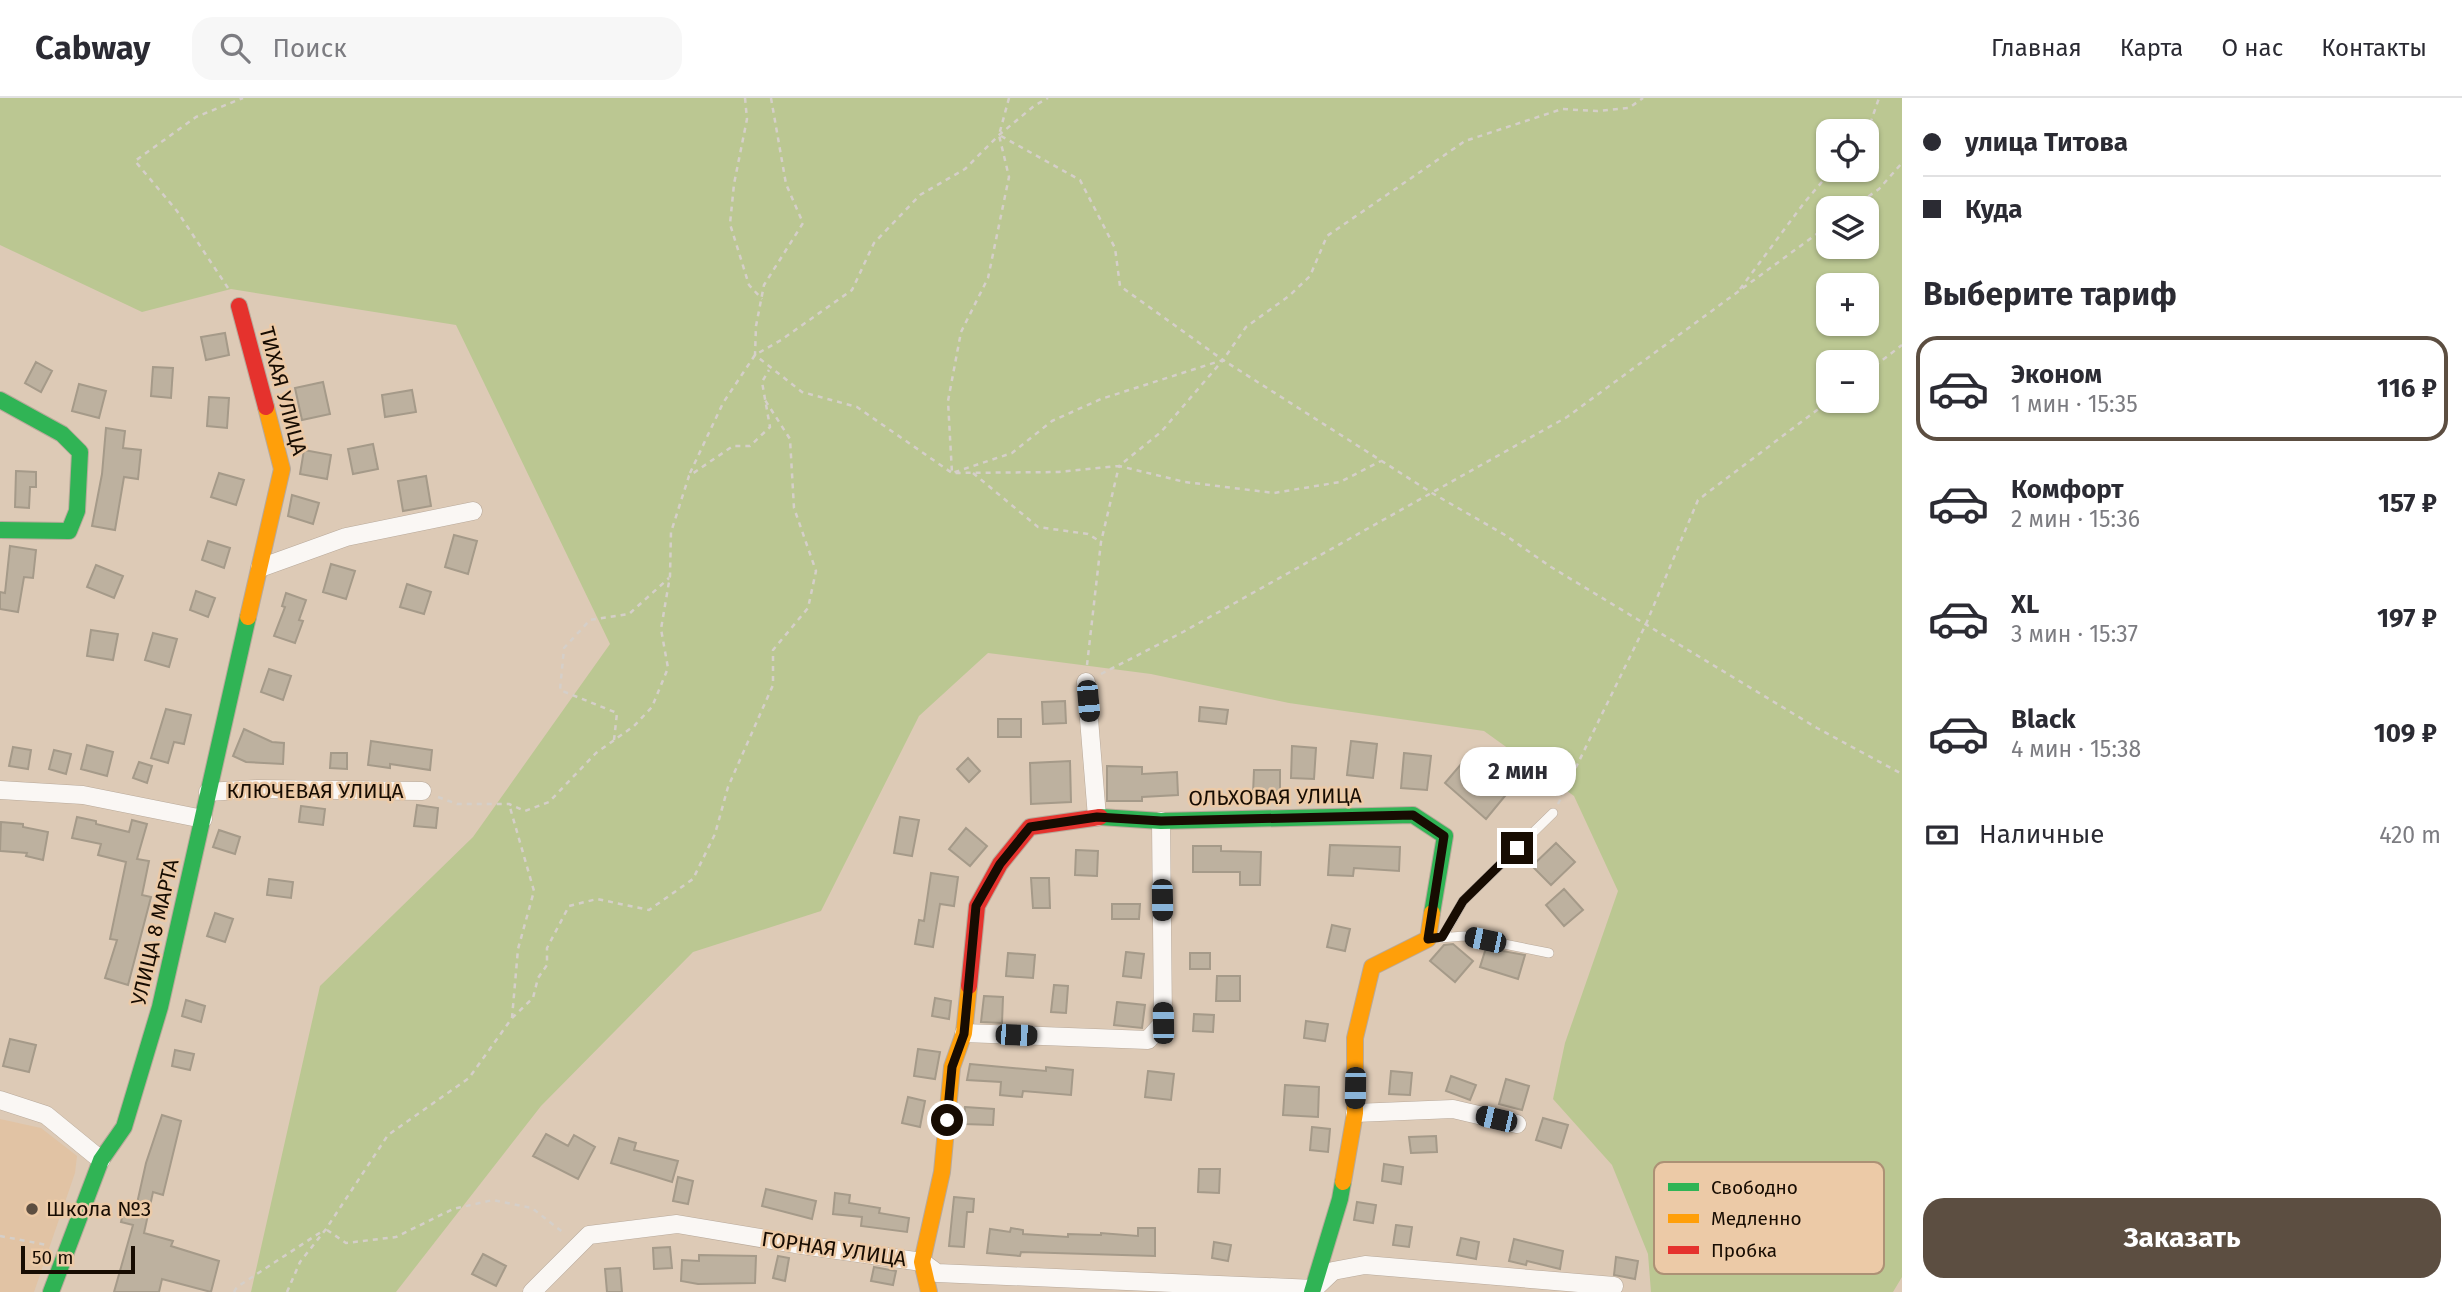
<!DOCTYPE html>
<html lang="ru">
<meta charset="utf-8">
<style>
:root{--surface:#fff;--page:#f7f7f7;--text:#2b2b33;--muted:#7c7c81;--line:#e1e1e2;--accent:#5c4e41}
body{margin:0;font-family:"Fira Sans",sans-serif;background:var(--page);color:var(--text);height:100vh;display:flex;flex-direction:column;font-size:26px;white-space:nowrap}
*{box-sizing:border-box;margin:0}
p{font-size:23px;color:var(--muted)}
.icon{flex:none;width:38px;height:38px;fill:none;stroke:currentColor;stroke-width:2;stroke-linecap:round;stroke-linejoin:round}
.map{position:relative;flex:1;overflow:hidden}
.panel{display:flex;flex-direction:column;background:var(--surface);width:560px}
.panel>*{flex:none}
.banner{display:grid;align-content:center;height:154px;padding:0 21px;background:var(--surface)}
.buttons{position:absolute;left:1816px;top:21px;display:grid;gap:14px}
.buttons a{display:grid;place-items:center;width:63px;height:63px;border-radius:14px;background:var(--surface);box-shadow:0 2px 5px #0004;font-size:35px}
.scale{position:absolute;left:21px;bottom:18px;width:114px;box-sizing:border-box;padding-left:7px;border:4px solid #170c02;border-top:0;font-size:19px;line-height:24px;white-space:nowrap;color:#170c02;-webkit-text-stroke:5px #eccaa7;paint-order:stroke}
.end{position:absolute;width:32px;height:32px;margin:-16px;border:9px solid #170c02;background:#fff;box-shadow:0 0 0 4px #fff}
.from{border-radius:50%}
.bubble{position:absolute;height:49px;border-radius:21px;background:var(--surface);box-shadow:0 2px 5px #0004;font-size:23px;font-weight:700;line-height:49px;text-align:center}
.car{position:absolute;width:21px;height:42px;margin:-21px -10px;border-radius:9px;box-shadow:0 0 5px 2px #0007;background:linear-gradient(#222 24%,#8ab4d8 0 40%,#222 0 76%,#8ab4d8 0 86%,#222 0)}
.banner b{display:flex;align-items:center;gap:24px;height:66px;font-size:26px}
.banner b+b{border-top:2px solid var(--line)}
.banner i{width:18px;height:18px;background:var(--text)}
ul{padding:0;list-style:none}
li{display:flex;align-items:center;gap:21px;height:105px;margin:0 14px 10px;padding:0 7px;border:4px solid transparent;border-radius:21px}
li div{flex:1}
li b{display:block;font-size:26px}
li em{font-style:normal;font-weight:700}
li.on{border-color:var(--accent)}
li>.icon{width:63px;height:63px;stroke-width:1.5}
h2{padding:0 21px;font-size:32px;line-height:84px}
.pay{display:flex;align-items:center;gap:18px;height:77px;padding:0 21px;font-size:26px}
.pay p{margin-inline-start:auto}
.action{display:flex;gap:14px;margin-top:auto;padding:14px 21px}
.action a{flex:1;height:80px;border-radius:21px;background:var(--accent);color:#fff;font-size:28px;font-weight:700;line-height:80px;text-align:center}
header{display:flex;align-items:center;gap:42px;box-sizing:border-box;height:98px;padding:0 35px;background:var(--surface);border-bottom:2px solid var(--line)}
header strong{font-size:33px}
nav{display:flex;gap:38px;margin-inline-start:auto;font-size:24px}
.search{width:490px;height:63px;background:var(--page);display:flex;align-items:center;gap:18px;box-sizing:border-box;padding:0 24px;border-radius:21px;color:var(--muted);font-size:26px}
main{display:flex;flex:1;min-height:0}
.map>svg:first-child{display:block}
</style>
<header>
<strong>Cabway</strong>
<div class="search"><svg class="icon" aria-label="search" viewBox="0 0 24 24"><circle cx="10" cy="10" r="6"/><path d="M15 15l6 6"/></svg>Поиск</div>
<nav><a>Главная</a><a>Карта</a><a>О нас</a><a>Контакты</a></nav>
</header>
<main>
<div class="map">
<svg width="1902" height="1194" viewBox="0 0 1902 1194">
<rect width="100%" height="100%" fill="#ddcab6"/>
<path fill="#e1c3a4" d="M0,1021L41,1030L77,1058L75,1075L34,1194H0Z"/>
<path fill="#bbc792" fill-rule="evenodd" d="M0,0H1902V1179L1893,1194H1651L1648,1156L1612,1067L1553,1001L1565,945L1618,793L1574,698L1484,633L1289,605L1151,576L988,555L919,618L821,813L693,854L541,1008L396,1194H251L320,888L473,739L610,546L456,227L231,191L142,214L0,147ZM1829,33H1867V72H1829ZM1829,110H1867V149H1829ZM1829,187H1867V226H1829ZM1829,264H1867V303H1829Z"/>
<path fill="#bdb19f" stroke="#a59a89" stroke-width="2" d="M225,235L229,257L206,262L201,239Z
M36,264L52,273L41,294L25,285Z
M153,269L173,270L171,300L151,298Z
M323,284L330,316L302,322L295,290Z
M79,286L106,293L99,320L72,313Z
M412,292L416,314L385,319L382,297Z
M209,299L229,300L227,330L207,328Z
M106,330L125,333L123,350L141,352L138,381L124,379L115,432L92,428L102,376Z
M373,346L378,371L353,376L348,351Z
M304,352L331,357L327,381L300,376Z
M16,373L36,374V389H30L29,410L15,409Z
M219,375L244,382L236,407L211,399Z
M426,378L431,408L403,413L398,383Z
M292,397L319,405L313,426L288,418Z
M454,437L477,443L468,476L445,469Z
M208,443L230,450L224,470L202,462Z
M10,448L36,452L33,480L24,479L18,514L0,511V494L5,495Z
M331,466L355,473L346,501L323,494Z
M96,467L123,478L114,500L87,489Z
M407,486L431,494L424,516L400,509Z
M196,493L215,500L208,519L190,512Z
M286,495L306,502L299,522L303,523L295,545L274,538L285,509L282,508Z
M91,532L118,536L113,562L87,558Z
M153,535L177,541L169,569L145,562Z
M269,571L291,578L283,602L261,594Z
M1065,603L1066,625L1043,626L1042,604Z
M1200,609L1228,612L1226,626L1199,623Z
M166,611L191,617L184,646L174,644L168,665L151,660Z
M998,621H1021V639H998Z
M244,631L272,644L284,645L283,666L246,664L233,658Z
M371,643L432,652L430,672L390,666V670L368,667Z
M1351,643L1377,646L1373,680L1347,677Z
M87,647L113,654L107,678L81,671Z
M1292,648L1316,650L1314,681L1291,680Z
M13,649L31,652L28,671L9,668Z
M54,652L71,656L66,676L49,671Z
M331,655H347V671L330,670Z
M1404,655L1431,658L1427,692L1401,690Z
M1468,658L1509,693L1486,721L1445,685Z
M968,660L980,673L969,684L957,671Z
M1070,663L1071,704L1031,706L1030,665Z
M139,664L152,668L147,685L133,680Z
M1107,668L1142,669V676L1177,674L1178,697L1142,699V703H1107Z
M1254,672H1280V696H1253Z
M417,707L438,710L436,730L414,728Z
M301,708L325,711L323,727L299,724Z
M77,719L96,723V726L129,734L132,722L147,726L137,761L149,763L142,797L151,799L128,887L105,880L117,842L110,841L126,764L98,757L101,746L72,740Z
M900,719L919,722L912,758L894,755Z
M1,724L23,726V729L48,734L43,762L26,758L27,755L0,753Z
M966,730L987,748L970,768L949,751Z
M219,732L240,739L235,756L213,749Z
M1556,745L1575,764L1551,787L1532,768Z
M1330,747L1400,749L1399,773L1354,770L1353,778L1328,777Z
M1193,748H1221V753L1261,754L1260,787H1240V774H1193Z
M1076,752L1098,753L1097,778L1075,777Z
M931,775L958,779L954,808L940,806L933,849L915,846L919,822L924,823Z
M1031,780H1049L1050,810H1033Z
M269,781L293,784L291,800L267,797Z
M1564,791L1583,812L1564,828L1546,807Z
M1112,806H1140L1139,821H1112Z
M215,815L233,821L225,844L207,838Z
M1332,827L1350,831L1345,853L1327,849Z
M1453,846L1473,863L1455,884L1430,863L1444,847Z
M1486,850L1525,857L1518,881L1480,869Z
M1126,854L1144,856L1141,880L1123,878Z
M1008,855L1035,857L1033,880L1006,878Z
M1190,855H1210V871H1190Z
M1217,878H1240V903H1216Z
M1054,887L1068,888L1066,915L1051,914Z
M984,898L1003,899L1002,925L981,924Z
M935,900L951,903L949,921L932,918Z
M186,902L205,908L201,924L182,918Z
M1117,904L1145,907L1142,930L1114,927Z
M1194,916L1214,917L1213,934L1193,933Z
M1306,923L1328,926L1325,943L1304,940Z
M10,941L36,947L29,974L3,968Z
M918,951L940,954L935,981L914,978Z
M175,952L194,956L190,972L172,968Z
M970,966L1046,973V969L1073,972L1071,997L1023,993L1022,999L1000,997L1001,984L967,982Z
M1148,973L1174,976L1171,1002L1145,999Z
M1391,973L1412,975L1410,997L1389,996Z
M1451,978L1476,987L1470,1002L1446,993Z
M1506,981L1529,988L1522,1012L1499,1006Z
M1285,987L1319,989L1318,1019L1283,1017Z
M908,999L925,1003L920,1029L902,1025Z
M965,1009L994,1011L993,1027L964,1026Z
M162,1017L181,1023L163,1097L153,1094L144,1135L173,1143L171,1148L219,1163L211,1194L162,1181L159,1194H114L133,1127L121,1124L125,1107L136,1110L146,1065Z
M1543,1020L1568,1027L1561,1050L1536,1042Z
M1312,1029L1330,1031L1328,1054L1310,1052Z
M546,1036L568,1048L574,1037L595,1049L578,1081L533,1058Z
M1436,1038L1437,1054L1411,1055L1409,1039Z
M619,1040L636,1045L634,1052L678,1063L672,1084L611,1065Z
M1384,1066L1403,1069L1401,1086L1382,1083Z
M1199,1071H1220L1219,1095L1198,1094Z
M678,1079L693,1083L688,1106L673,1103Z
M766,1091L816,1103L812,1121L762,1108Z
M835,1095L850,1097L849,1105L880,1110L879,1115L909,1120L907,1134L861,1128L862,1119L833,1116Z
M954,1099L974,1101L973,1114H967L964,1149L949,1148Z
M1357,1104L1376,1107L1373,1125L1354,1122Z
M1396,1127L1412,1129L1409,1149L1393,1147Z
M1011,1130L1023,1132V1136L1068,1139V1136L1101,1137V1135L1138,1138V1130H1155V1158L1021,1154L1020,1158L987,1155L990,1131L1010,1134Z
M1461,1140L1479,1144L1476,1161L1457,1157Z
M1514,1141L1563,1153L1560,1171L1527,1163L1526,1167L1509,1163Z
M1214,1144L1231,1147L1228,1163L1212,1160Z
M670,1149L672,1170L654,1171L653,1150Z
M483,1156L506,1168L496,1188L472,1176Z
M699,1157L756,1158L755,1185L698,1186L681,1183L682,1162L699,1163Z
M778,1158L789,1160L785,1183L773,1180Z
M1616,1159L1638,1163L1635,1181L1614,1177Z
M874,1169L896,1173L893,1187L871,1183Z
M620,1170L622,1194H607L605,1171Z"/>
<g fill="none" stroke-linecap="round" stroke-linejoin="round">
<defs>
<path id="lane" d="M1440,840L1464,838L1549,855
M1442,840L1463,803L1553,715"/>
<path id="street" d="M260,470L346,439L473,413
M1086,584L1097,719
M0,692L83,697L203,721
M208,694L257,691L422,693
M964,935L1148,942L1163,925L1161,723
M0,1002L46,1017L101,1062
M1355,1015L1453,1011L1517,1026
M532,1194L589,1137L677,1126L795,1146L922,1164L937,1175L1314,1191L1333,1173L1365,1167L1614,1188"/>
<path id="fast" d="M0,302L62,336L80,354L77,413L69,433L0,432
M1100,719L1161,723L1413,717L1445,738L1432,815
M51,1194L101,1062L124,1029L160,909L248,519
M1312,1194L1340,1101L1343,1084"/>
<path id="slow" d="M248,519L282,371L266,309
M1343,1084L1355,1015V940L1372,869L1428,841L1432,815
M929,1194L922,1164L942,1074L952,969L964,935L969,888"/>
<path id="jam" d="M239,208L266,309
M969,888L977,808L1000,766L1030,729L1100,719"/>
</defs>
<use href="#lane" stroke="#b8a99a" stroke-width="10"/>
<use href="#street" stroke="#b8a99a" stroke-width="19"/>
<use href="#fast" stroke="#b8a99a" stroke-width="18"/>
<use href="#slow" stroke="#b8a99a" stroke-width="18"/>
<use href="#jam" stroke="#b8a99a" stroke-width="18"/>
<path stroke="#d5cfc9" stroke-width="2.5" stroke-dasharray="5 5" stroke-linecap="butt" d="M745,0L747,21L734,86L730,126L749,187L762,201
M771,0L786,86L803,125L764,187L756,228L755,257L802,294L857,309L952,375L1059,374L1119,368L1161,334L1223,262L1432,395L1505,437L1551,469L1817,630L1902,676
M1009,0L999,37L1009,79L988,180L961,234L948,303L952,375L1012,355L1052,323L1101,301L1223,262L1246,229L1289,198L1310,178L1327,138L1465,43L1562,11L1597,13L1629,10L1643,0
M1864,33L1870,26L1879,0
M1001,38L1080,82L1115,150L1120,188L1223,262
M1852,110L1879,91L1902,65
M228,190L177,113L135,63L196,19L243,0
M1740,191L1804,105L1832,72
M1867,274L1902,247
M690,375L723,305L755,257L781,242L852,192L874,145L920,97L965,71L999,37L1034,8L1048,0
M973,375L1038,429L1088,436L1101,444
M1087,567L1101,444L1119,368L1185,384L1274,395L1340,384L1381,363
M1101,576L1183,534L1567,319L1829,127
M614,642L617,615L560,592L564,550L590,522L629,516L669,480
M438,699L457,706H509L525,713L549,704L596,655L634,628L652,609L668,570L661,531L670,478L671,434L689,378L733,348H750L770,329L762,284L769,272
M1558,706L1646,526L1698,402L1829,303
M512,920L533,900L538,880L547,867V850L569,808L597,801L649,812L693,781L715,736L728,689L773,587V552L808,510L816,473L794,410L790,341L765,302
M327,1132L346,1145L396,1139L453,1111L493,1102L532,1110L565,1136
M0,1138L47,1147
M234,1194L237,1189L321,1134
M287,1194L300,1164L326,1131L388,1037L469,980L512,920L518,851L534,793L509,706"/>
<use href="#lane" stroke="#faf7f4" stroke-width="9"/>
<use href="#street" stroke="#faf7f4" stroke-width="18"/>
<use href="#fast" stroke="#30b455" stroke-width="16"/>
<use href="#slow" stroke="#ff9f0a" stroke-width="16"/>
<use href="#jam" stroke="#e5322d" stroke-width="16"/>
</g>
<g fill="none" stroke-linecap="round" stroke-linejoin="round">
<path stroke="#170c02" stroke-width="9" d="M947,1022L952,969L964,936L976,808L1000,766L1030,729L1097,719L1161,723L1413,717L1444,738L1428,841L1442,839L1463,803L1517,750"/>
</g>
<circle fill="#5c4e41" stroke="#eccaa7" stroke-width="2.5" cx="32" cy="1111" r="7"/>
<g text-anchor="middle" stroke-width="5" stroke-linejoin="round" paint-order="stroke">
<g font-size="21" fill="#170c02" stroke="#eccaa7">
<text transform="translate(283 293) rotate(75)" y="7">ТИХАЯ УЛИЦА</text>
<text x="315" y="700">КЛЮЧЕВАЯ УЛИЦА</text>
<text transform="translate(1275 699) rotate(-1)" y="7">ОЛЬХОВАЯ УЛИЦА</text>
<text transform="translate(155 834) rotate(-77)" y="7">УЛИЦА 8 МАРТА</text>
<text transform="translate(834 1151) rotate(8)" y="7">ГОРНАЯ УЛИЦА</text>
</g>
<g font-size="21" fill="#170c02" stroke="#eccaa7" text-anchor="start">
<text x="46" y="1118">Школа №3</text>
</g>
</g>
<rect x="1654" y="1064" width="230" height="112" rx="10" fill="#eccaa7" stroke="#ac9175" stroke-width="2"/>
<rect x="1668" y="1085" width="31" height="8" fill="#30b455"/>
<rect x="1668" y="1116" width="31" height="9" fill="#ff9f0a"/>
<rect x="1668" y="1148" width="31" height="8" fill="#e5322d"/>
<g font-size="19" fill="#170c02">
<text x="1711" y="1096">Свободно</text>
<text x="1711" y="1127">Медленно</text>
<text x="1711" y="1159">Пробка</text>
</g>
</svg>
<div class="buttons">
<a><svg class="icon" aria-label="locate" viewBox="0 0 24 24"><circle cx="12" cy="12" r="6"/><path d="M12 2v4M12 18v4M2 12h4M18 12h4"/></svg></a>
<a><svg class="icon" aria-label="layers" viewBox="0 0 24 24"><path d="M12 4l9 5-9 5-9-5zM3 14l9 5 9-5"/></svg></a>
<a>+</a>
<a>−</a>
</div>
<div class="scale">50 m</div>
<i class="end from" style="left:947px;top:1022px"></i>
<i class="end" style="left:1517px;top:750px"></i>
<div class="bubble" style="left:1460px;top:649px;width:116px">2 мин</div>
<i class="car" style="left:1088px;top:603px;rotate:175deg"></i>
<i class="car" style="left:1162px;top:802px;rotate:179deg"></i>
<i class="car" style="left:1485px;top:842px;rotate:282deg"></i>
<i class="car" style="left:1163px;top:925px;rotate:359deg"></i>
<i class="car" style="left:1016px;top:937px;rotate:92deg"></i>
<i class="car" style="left:1355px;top:990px;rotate:181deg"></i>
<i class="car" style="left:1496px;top:1021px;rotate:283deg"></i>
</div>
<section class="panel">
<div class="banner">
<b><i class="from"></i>улица Титова</b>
<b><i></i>Куда</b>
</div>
<h2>Выберите тариф</h2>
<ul>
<li class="on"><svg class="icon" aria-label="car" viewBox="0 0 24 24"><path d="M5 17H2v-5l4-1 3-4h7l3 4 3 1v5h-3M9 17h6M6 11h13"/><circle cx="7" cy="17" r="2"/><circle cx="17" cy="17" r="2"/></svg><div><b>Эконом</b><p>1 мин · 15:35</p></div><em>116 ₽</em></li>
<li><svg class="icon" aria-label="car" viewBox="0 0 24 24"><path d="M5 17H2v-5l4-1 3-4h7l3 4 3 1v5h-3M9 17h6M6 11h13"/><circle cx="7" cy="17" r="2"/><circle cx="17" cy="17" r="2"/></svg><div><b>Комфорт</b><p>2 мин · 15:36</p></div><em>157 ₽</em></li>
<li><svg class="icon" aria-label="car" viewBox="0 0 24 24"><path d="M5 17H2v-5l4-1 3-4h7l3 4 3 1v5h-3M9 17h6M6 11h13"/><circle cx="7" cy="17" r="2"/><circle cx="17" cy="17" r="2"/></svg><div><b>XL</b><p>3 мин · 15:37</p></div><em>197 ₽</em></li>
<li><svg class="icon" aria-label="car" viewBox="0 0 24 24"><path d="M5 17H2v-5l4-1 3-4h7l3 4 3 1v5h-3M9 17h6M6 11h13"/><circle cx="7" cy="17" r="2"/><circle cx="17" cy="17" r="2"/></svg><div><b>Black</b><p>4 мин · 15:38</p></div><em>109 ₽</em></li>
</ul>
<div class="pay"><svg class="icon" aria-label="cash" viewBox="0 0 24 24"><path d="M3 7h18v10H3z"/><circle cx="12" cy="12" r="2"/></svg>Наличные<p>420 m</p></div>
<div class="action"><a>Заказать</a></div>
</section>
</main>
